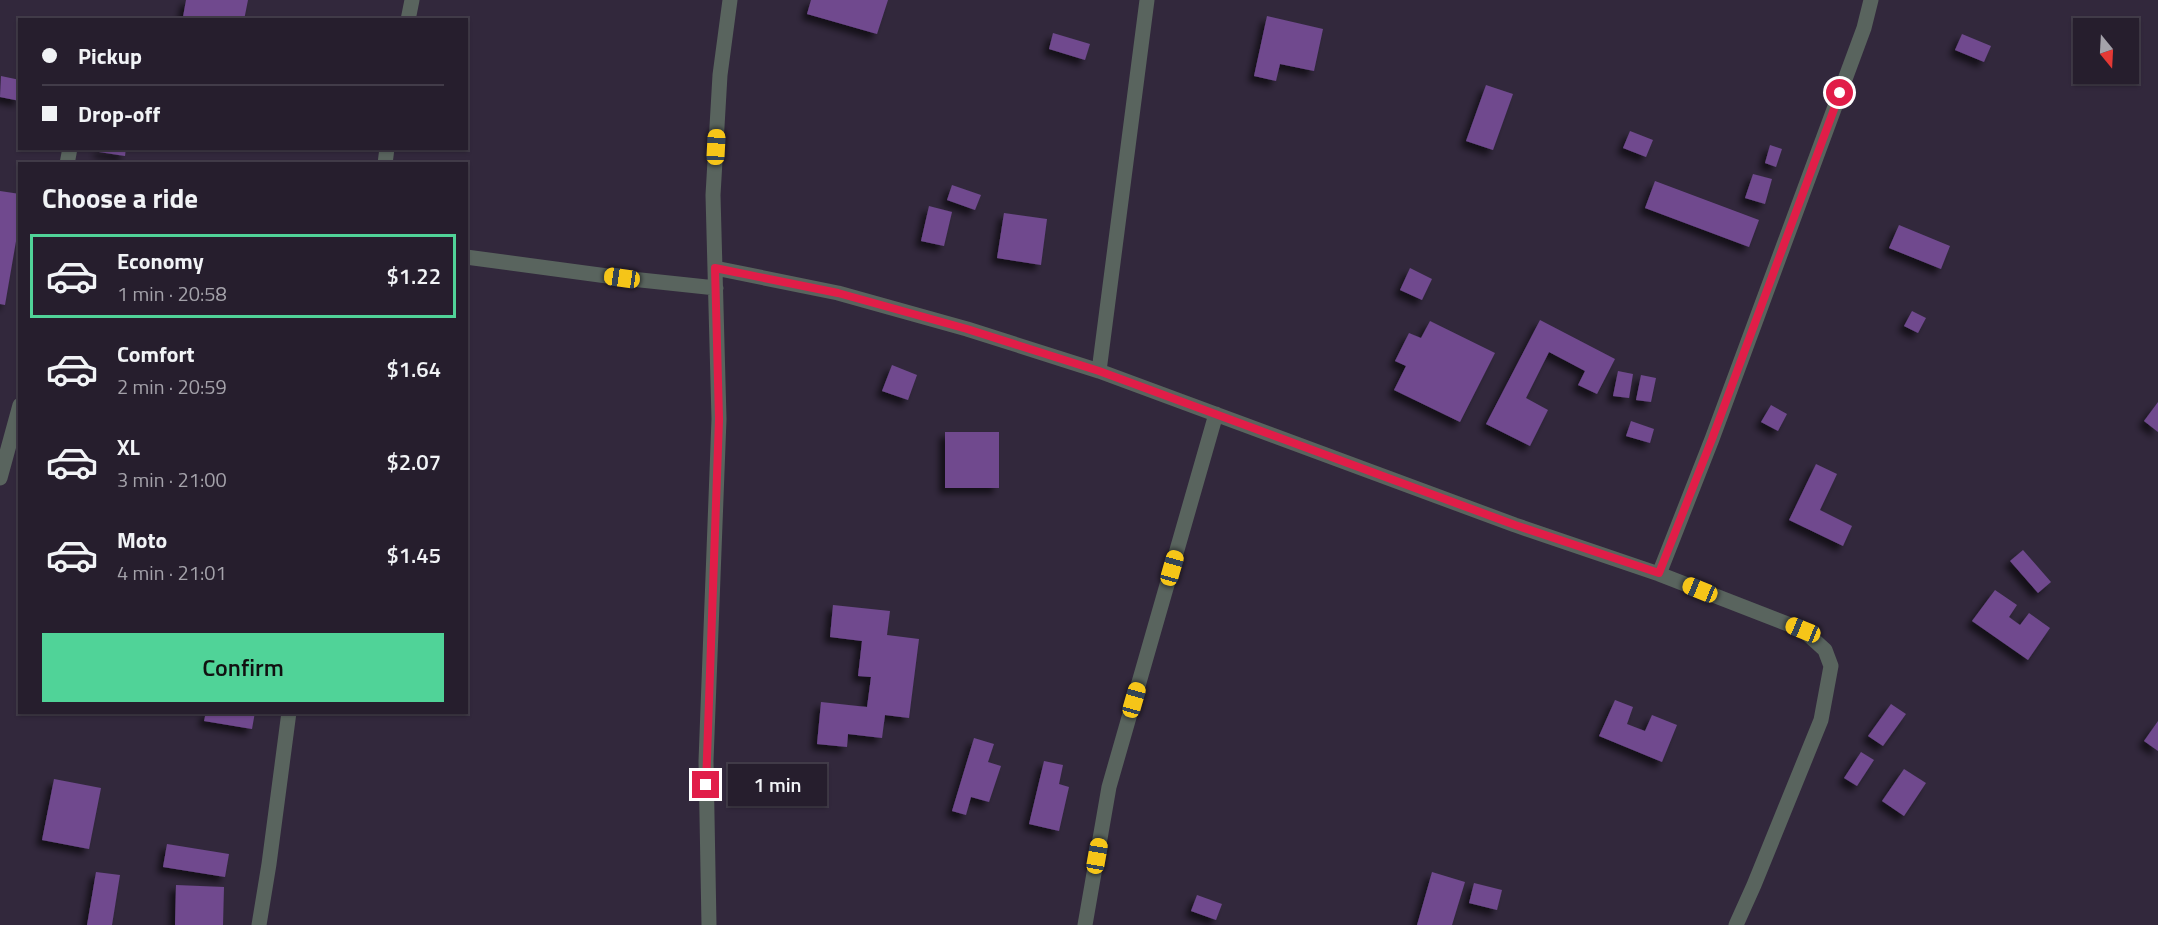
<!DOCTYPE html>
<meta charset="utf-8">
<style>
:root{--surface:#261e2d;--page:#2e2735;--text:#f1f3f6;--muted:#a4a2aa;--line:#423c49;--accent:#50d398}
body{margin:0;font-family:"Titillium Web",sans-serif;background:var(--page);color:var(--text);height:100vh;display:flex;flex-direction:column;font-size:22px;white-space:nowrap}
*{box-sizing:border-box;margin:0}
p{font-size:20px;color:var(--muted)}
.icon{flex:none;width:33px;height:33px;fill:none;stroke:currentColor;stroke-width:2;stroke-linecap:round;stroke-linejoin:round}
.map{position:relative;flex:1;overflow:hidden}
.details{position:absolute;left:18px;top:162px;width:450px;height:552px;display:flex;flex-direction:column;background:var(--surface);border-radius:0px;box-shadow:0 2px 4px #0004,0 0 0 2px var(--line)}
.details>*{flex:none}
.top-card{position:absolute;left:18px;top:18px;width:450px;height:132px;border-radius:0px;box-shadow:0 2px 4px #0004,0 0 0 2px var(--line);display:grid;align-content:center;height:132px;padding:0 24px;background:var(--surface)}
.needle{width:39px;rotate:162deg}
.tools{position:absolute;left:2073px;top:18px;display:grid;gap:12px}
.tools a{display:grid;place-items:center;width:66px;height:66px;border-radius:0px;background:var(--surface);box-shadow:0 2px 4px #0004,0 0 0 2px var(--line);font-size:30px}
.end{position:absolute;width:27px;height:27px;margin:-14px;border:8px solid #e11d48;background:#fff;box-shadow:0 0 0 3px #fff}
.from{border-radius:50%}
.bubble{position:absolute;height:42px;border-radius:0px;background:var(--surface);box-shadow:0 2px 4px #0004,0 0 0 2px var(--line);font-size:20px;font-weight:600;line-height:42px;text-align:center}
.car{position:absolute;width:18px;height:36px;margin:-18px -9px;border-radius:8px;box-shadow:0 0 4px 2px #0007;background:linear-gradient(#f5c518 24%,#345 0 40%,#f5c518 0 76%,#345 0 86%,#f5c518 0)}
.top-card b{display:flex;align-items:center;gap:21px;height:57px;font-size:22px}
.top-card b+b{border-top:2px solid var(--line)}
.top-card i{width:15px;height:15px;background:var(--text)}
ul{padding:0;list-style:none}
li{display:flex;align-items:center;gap:18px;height:84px;margin:0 12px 9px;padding:0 12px;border:3px solid transparent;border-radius:0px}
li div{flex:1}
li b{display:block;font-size:22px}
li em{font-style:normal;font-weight:600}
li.on{border-color:var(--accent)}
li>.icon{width:54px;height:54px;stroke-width:1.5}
h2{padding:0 24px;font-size:27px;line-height:72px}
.cta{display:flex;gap:12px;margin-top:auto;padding:12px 24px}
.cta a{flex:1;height:69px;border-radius:0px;background:var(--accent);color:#111;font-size:24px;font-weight:600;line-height:69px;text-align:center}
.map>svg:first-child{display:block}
</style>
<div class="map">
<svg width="2158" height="925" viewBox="0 0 2158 925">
<defs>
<filter id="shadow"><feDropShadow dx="-5.5" dy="5.5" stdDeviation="3" flood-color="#0009"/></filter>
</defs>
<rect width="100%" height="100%" fill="#32283c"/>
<path fill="#6f4a8e" filter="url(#shadow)" d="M186,0H248L244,20H197L183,17Z
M811,0H888L877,34L807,14Z
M1267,16L1323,29L1314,71L1280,64L1276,81L1254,76Z
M1053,33L1090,44L1085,60L1049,49Z
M1962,34L1991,46L1984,62L1955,50Z
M1,76L20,80V101L0,97Z
M1486,85L1513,94L1493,150L1466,141Z
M1630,131L1653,140L1646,157L1623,148Z
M1770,145L1782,149L1776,167L1765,163Z
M99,148H126L125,156L99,152Z
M1753,174L1772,179L1765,204L1745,198Z
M1655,181L1759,220L1749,247L1645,208Z
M952,185L981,195L975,210L947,200Z
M0,191L20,194V218L5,305L0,304Z
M929,206L952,212L944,246L921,241Z
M1004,213L1047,219L1041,265L997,258Z
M1899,225L1950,246L1941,269L1889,248Z
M1410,268L1432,279L1422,300L1400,290Z
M1912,311L1926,318L1918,333L1904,326Z
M1540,320L1615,359L1597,394L1578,385L1585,371L1549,352L1526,398L1548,410L1530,446L1486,424Z
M1430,321L1495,353L1460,422L1394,390L1406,366L1395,361L1409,333L1421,338Z
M892,365L917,375L908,400L882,391Z
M1618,371L1633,374L1629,398L1613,396Z
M1641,375L1656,378L1651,402L1636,400Z
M2158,402V432L2144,421Z
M1771,405L1787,414L1778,431L1761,422Z
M1631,421L1654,429L1650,443L1626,436Z
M945,432H999V488H945Z
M1816,464L1837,474L1820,510L1852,526L1843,546L1789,520Z
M2023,550L2051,582L2038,593L2010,561Z
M1995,590L2017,605L2009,617L2020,625L2029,613L2050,628L2028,660L1972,621Z
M833,605L890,611L887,635L919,639L909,718L885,715L882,738L848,734L847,747L817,744L821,702L867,707L871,677L858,676L862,641L830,637Z
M1615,700L1633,707L1627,724L1645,731L1652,715L1677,725L1662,762L1599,736Z
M1891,704L1906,714L1883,746L1868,736Z
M206,712H255L252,729L204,721Z
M2158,721V751L2144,741Z
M974,738L994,744L988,762L1001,766L989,802L971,797L966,815L952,811Z
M1861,752L1874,760L1857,786L1844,778Z
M1044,761L1063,765L1059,784L1069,787L1059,831L1029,824Z
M1904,769L1926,783L1904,816L1882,801Z
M54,779L101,788L89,849L42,840Z
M167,844L229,854L225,877L163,867Z
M96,872L120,875L112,925H87Z
M1432,872L1465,882L1452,925H1417Z
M1474,883L1502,890L1497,910L1469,903Z
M176,885L224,887L223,925H175Z
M1197,895L1222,904L1216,920L1191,911Z"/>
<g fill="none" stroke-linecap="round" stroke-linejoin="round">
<path stroke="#59645e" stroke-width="15" d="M408,20L412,0
M67,164L70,148
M385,164L387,148
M466,257L622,278L716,288
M715,268L838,293L967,329L1099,371L1515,525L1659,574L1803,630L1825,650L1831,666L1821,720L1754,885L1736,925
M1099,371L1147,0
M0,478L20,405
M1659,574L1712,439L1864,28L1871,0
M259,925L269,864L289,712
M709,925L706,761L719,419L713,195L720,75L730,0
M1085,925L1109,787L1216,414"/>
</g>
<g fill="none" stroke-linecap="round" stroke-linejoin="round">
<path stroke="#e11d48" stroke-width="8" d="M706,785L719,419L715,268L838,293L967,329L1099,371L1515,525L1659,573L1712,439L1840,93"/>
</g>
</svg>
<div class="tools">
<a><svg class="needle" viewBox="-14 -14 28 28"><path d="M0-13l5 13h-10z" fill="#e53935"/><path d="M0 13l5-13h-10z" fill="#a4a2aa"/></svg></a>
</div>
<i class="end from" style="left:1840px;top:93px"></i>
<i class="end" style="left:706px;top:785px"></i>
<div class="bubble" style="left:728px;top:764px;width:99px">1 min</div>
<i class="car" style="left:716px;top:147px;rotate:3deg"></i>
<i class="car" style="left:622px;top:278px;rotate:278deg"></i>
<i class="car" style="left:1172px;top:568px;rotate:16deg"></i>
<i class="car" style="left:1700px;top:590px;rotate:292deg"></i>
<i class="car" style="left:1803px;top:630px;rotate:292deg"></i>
<i class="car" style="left:1134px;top:700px;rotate:16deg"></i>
<i class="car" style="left:1097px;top:856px;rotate:10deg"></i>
<div class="top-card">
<b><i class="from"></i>Pickup</b>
<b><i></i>Drop-off</b>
</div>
<section class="details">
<h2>Choose a ride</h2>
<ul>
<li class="on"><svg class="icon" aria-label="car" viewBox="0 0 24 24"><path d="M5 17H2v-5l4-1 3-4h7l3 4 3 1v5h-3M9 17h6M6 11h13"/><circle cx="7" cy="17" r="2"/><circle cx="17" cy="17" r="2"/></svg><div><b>Economy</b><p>1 min · 20:58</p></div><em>$1.22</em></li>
<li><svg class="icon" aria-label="car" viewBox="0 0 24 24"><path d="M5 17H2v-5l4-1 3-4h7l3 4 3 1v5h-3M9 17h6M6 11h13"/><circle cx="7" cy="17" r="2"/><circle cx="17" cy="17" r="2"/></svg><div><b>Comfort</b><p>2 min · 20:59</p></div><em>$1.64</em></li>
<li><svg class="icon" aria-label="car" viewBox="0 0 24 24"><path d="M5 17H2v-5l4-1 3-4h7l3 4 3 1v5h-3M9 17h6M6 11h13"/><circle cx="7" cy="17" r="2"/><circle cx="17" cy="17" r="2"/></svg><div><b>XL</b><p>3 min · 21:00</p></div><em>$2.07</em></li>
<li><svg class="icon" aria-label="car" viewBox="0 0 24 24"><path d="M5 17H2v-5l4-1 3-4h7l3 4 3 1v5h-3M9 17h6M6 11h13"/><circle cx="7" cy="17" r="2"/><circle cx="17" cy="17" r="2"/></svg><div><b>Moto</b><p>4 min · 21:01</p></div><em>$1.45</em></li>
</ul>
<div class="cta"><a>Confirm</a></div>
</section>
</div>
